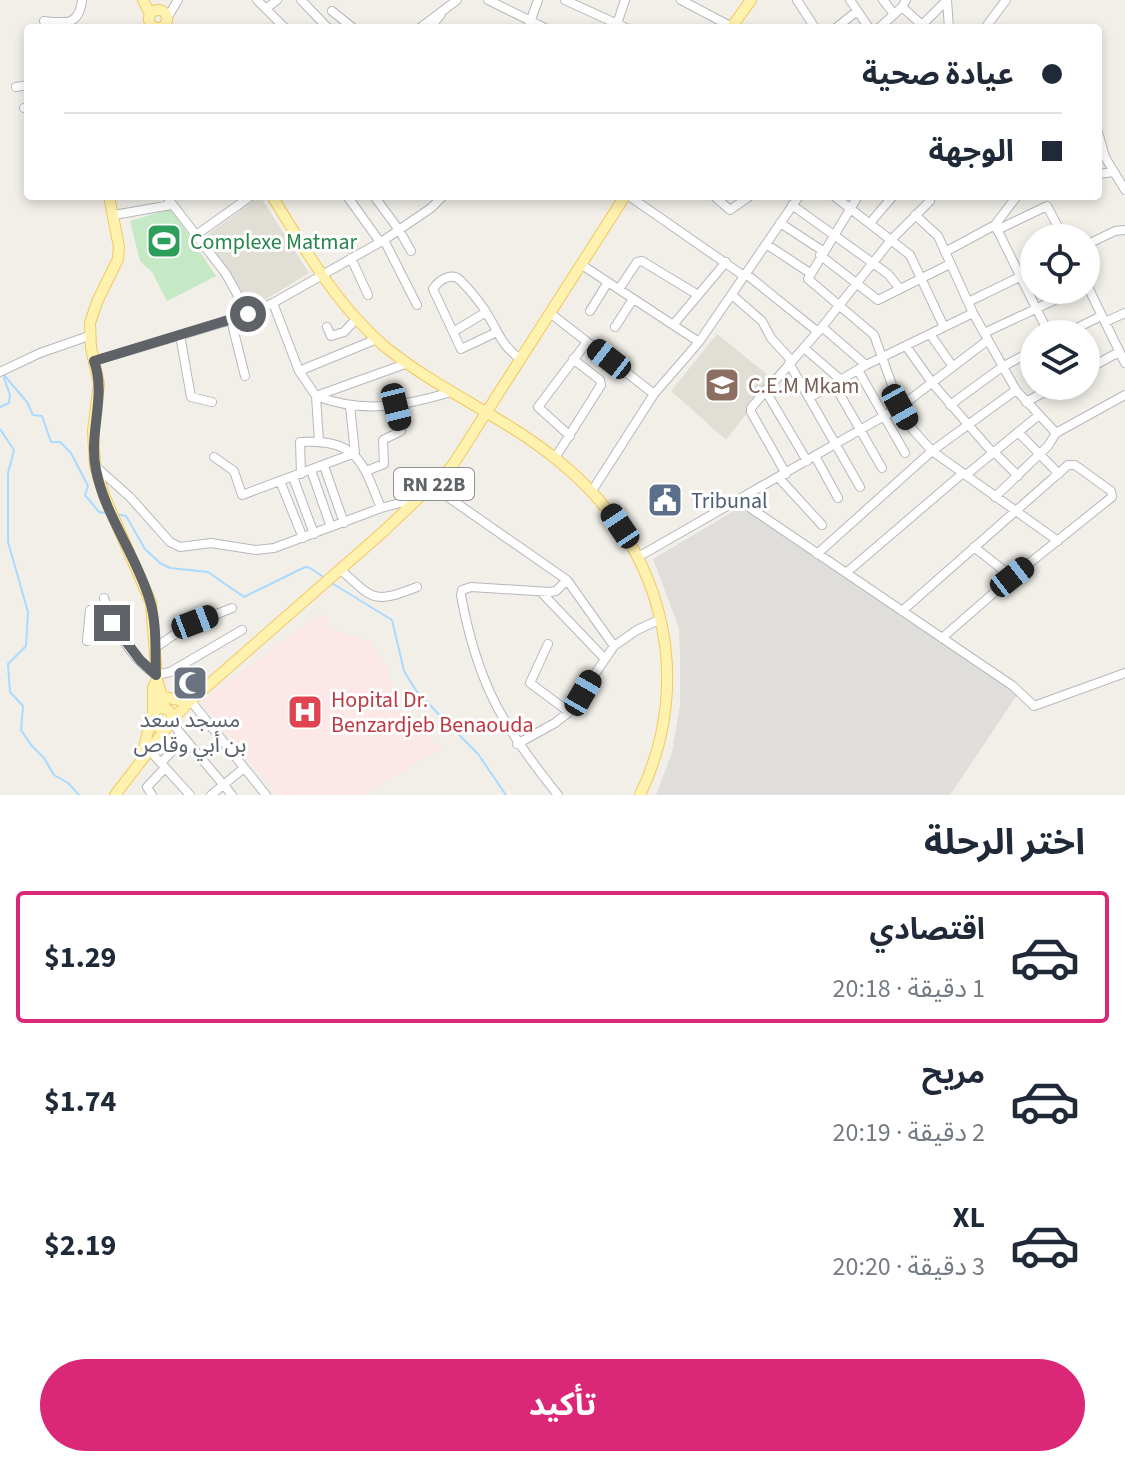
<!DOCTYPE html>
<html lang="ar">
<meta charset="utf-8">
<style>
:root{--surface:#fff;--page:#f2f2f3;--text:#1f2937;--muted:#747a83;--line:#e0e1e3;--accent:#db2777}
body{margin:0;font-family:"Source Sans 3","Noto Sans Arabic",sans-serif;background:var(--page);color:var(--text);direction:rtl;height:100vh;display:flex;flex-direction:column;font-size:30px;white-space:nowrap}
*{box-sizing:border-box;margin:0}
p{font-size:26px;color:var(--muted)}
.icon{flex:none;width:44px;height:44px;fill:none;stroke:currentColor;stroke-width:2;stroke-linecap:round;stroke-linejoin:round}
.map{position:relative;height:795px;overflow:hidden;direction:ltr}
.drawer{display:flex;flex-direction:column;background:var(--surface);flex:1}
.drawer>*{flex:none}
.banner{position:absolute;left:24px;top:24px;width:1078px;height:176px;border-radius:8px;box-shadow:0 4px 12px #0003;direction:rtl;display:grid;align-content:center;height:176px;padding:0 40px;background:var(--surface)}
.buttons{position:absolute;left:1020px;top:224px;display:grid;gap:16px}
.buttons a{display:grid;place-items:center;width:80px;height:80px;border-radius:50%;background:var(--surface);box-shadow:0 4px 12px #0003;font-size:40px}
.end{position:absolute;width:36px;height:36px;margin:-18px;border:10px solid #5f6368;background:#fff;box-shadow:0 0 0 4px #fff}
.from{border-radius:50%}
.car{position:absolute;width:24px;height:48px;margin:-24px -12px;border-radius:10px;box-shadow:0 0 6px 2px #0007;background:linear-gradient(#222 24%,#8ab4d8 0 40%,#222 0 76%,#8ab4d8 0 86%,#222 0)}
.banner b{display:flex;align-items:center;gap:28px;height:76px;font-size:30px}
.banner b+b{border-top:2px solid var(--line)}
.banner i{width:20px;height:20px;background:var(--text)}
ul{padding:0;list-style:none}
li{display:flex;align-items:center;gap:24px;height:132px;margin:0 16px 12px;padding:0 24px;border:4px solid transparent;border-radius:8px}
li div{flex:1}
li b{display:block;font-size:30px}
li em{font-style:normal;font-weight:700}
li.active{border-color:var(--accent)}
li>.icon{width:72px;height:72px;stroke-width:1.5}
h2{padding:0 40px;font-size:36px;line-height:96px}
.cta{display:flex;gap:16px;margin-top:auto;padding:16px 40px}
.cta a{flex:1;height:92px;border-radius:48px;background:var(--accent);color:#fff;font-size:32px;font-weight:700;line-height:92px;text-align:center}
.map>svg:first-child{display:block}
</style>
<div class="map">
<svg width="1125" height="795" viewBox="0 0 1125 795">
<rect width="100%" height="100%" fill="#f1efe8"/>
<path fill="#e0deda" d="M744,505L1019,692L950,795H656L672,752L680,706V655L679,628L653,559Z"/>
<path fill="#e1ded6" d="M260,196L309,273L253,307L204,237Z
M717,334L773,379L726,440L671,391Z"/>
<path fill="#fce8e6" d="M322,612L332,630L370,641L388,669L394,701L409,722L442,748L362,795H278L200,702Z"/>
<path fill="#c5e8c5" d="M171,209L216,276L167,301L152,272L140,261L130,221Z"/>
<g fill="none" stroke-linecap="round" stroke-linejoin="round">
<path stroke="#aadaff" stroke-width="2" d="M4,375L27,402L33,415L42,416L51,442H60L71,453L88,486L85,495L99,512L105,513
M0,407L9,403L10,395L4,378
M0,429L14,450L8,473V542L28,612L26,646L8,664L10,692L23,706L21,730L31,745L44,758L54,775L68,783L79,795
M116,514L126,516L145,549L160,563L170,568L208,572L244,597L305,567L310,568L325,578
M330,582L392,620L404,671L417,692L478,754L506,795"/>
<defs>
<path id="minor" d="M257,0L285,28
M301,0L328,28
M488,0L545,28
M565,0L626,28
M681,0L732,27
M797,0L815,28
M850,0L869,28
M883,0L894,14
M947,0L949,28
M902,7L922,25
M266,9L277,0
M332,11L353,28
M166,20L178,0
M44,21C66,23 79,26 82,0
M616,27L625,0
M420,28L457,0
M430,28L441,14
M528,28L538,0
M836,28L857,11
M879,28L902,7L906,0
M919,28L947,0
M985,28L1006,0
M16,87L28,85
M24,108H28
M1098,132L1105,157L1125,190
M1098,174L1114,172
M166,196L196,235L251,196
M347,196L380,242
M374,196L399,230L411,251
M629,196L744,276
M714,196L730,210L750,196
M834,196L910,255L944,327
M858,196L808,279L874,335L900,407L913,430L932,451L1058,541
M792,205L888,274L900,289
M114,215L171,205
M915,215L938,236L973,313L1016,390L1056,433
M780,223L823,251
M870,223L893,196
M995,225L1049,334
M997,230L1047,206L1064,238
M196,235L226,274L248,314
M384,240L417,305
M766,244L810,273
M1086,245L1115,231L1125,230
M945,252L995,225L1017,196
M820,255L878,300L950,264
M351,258L368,295
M582,265L699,342
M746,274L818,332
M1086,283L1125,363
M619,289L637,262L642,261L698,295
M732,295L762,321L771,338L792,361
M968,302L1034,270
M273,303L299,371L316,396C364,414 404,406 451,392
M590,311L608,282
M550,313L654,394
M231,320L245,376
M1105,322L1125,313
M673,325L726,262
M327,327L331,336L344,332L357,318
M615,327L633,299
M822,327L866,365
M453,332L486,312
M497,332L461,349L433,289C439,280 451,272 460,280C471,291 481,303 489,317C500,336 502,345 520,359
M984,333L1076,290
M930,334L953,367
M1065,334L1101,316
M180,335L191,397L212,402
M906,346L933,384L992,452
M804,348L841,380
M94,361L231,320L273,303L384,240L431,208L443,196
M789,363L860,487
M858,370L905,453
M1086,370L1119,352
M299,371L377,339
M0,372L40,353L89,336
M834,384L882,468
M765,390L807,461
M809,398L866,365L973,313
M1026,402L1055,386
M950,405L1002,367L1034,350
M1018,432L1059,474
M570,436L538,407L587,342
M319,442L316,396L408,363
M993,451L1018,476
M815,456L838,498
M214,457L234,471L242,495L355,453L350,406
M555,458L601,385L600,380L573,359
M95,466L130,497L170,542L180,547L211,543L256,550L274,548L381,508L415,499
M324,466L344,523
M311,470L331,527
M366,471L384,464L383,440L401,431L396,407
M301,474L300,442C358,439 362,461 381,508
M786,474L751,412V408L822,327L891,240L930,201L926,196
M966,475L1039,415
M293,477L314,534
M779,478L822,525
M280,481L303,538
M432,486L567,580L614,646L569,712L555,723L517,744
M592,491L654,394L699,342L799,196
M995,497L1048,446L1056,433L1125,395
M740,501L1013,686L1034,706L1125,673
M974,547L1012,577
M817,554L932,451L1016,390
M638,557L900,407L988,340
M340,569C374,600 373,604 417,587
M846,573L963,473
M541,592L604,658
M104,598C111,626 131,658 156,675L170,672L242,630
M902,611L1068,465H1075L1111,491L1112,497L1012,577L942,638
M87,641L90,610L95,611L111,623
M548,644L530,683L569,712
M614,646L637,630L661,619
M155,648L185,627L232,608
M190,700L266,795
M171,722L232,795
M150,751L190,795
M161,763L184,738
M152,795L147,787L165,768
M211,795L244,768
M558,795C503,727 477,683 461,595L462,590L471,587L550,592L556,591L567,580"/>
<path id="major" d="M143,0L150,14
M149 19a9 9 0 1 1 18 0a9 9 0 1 1-18 0Z
M731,28L751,0
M109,196L119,247L118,259L97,302L90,323L91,348L99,384L93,431L95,466L104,495L151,603L157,679L165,709
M272,196C305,250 339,309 389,350C441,391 504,417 556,459C660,541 698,674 640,795
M164,697L189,702
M152 718a10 10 0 1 1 20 0a10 10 0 1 1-20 0Z
M153,714V688L157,679
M172,720L189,702L384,531L452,466L625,196
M142,756L151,719
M115,795L168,726"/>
</defs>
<use href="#minor" stroke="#b5b8bc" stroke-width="10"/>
<use href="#major" stroke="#f2c960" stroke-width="12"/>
<use href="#minor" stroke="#fff" stroke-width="8"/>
<use href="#major" stroke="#fff2af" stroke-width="10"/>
</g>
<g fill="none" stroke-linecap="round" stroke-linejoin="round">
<path stroke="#5f6368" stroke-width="10" d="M112,623L140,660L156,675C155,651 157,624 150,601C137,556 105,516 96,470C88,433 107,396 94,361L248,314"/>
</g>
<defs>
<symbol id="stadium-square" viewBox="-11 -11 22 22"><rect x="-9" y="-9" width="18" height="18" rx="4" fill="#2e9e5b" stroke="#fff"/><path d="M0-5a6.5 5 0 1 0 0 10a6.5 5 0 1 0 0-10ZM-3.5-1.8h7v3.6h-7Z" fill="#fff"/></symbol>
<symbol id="school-square" viewBox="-11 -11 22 22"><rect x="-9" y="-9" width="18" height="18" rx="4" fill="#8d6e63" stroke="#fff"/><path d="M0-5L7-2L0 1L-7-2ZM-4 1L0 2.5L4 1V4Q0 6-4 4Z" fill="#fff"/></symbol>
<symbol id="civic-square" viewBox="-11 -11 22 22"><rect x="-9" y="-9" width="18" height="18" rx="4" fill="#5c6f8a" stroke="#fff"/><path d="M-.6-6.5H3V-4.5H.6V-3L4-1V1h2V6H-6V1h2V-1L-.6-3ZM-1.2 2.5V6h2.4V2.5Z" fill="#fff"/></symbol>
<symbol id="mosque-square" viewBox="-11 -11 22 22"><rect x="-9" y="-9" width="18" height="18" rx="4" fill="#6b7280" stroke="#fff"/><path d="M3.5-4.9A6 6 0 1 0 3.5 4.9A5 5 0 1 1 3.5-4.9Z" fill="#fff"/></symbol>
<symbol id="hospital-square" viewBox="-11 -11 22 22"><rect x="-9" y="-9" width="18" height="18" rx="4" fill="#e0444e" stroke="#fff"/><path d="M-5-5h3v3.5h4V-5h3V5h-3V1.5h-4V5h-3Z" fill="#fff"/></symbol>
</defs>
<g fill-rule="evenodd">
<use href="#stadium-square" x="144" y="221" width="40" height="40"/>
<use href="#school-square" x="702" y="365" width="40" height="40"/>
<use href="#civic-square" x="645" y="480" width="40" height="40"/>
<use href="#mosque-square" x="170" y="663" width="40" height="40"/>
<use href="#hospital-square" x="285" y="692" width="40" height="40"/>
</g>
<g text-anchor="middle" stroke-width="6" stroke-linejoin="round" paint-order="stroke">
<rect fill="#fff" stroke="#8f9295" stroke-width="2" x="394" y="468" width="80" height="32" rx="6"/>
<g font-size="20" font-weight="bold" fill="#5f6368">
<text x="434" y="491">RN 22B</text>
</g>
<g font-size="22" fill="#27864d" stroke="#fff" text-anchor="start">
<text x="190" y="249">Complexe Matmar</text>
</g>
<g font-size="22" fill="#785e54" stroke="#fff" text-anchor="start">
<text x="748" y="393">C.E.M Mkam</text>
</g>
<g font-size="22" fill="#4e5e75" stroke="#fff" text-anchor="start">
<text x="691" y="508">Tribunal</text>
</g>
<g font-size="22" fill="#be3a42" stroke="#fff" text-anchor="start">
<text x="331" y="707">Hopital Dr.<tspan x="331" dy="25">Benzardjeb Benaouda</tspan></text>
</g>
<g font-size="22" fill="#5b616d" stroke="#fff">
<text x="190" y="727">مسجد سعد<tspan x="190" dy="25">بن أبي وقاص</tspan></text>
</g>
</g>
</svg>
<div class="buttons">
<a><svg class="icon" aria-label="locate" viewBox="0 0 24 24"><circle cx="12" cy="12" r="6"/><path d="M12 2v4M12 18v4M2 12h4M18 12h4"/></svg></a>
<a><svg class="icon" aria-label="layers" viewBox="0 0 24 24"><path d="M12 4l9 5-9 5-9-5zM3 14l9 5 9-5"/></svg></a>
</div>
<i class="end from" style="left:248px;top:314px"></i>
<i class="end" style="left:112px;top:623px"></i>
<i class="car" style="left:609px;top:359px;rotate:308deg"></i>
<i class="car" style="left:396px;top:407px;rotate:166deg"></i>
<i class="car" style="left:900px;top:407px;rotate:151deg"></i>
<i class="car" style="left:620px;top:526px;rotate:326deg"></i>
<i class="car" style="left:1012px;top:577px;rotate:52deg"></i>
<i class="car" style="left:195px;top:622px;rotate:69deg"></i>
<i class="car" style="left:583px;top:693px;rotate:30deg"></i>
<div class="banner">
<b><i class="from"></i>عيادة صحية</b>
<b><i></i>الوجهة</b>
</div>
</div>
<section class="drawer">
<h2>اختر الرحلة</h2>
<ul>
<li class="active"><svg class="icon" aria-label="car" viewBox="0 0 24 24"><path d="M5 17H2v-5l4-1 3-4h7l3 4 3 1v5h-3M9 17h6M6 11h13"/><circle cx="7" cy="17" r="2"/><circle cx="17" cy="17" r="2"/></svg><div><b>اقتصادي</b><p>1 دقيقة · 20:18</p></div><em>$1.29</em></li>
<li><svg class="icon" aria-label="car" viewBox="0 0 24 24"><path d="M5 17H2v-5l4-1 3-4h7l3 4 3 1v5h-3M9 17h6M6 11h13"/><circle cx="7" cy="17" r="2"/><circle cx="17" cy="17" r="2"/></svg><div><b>مريح</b><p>2 دقيقة · 20:19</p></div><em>$1.74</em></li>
<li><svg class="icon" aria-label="car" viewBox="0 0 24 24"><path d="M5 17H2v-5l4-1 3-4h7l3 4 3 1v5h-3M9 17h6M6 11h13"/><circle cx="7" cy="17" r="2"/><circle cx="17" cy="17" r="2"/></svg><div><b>XL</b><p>3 دقيقة · 20:20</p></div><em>$2.19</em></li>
</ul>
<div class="cta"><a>تأكيد</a></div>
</section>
